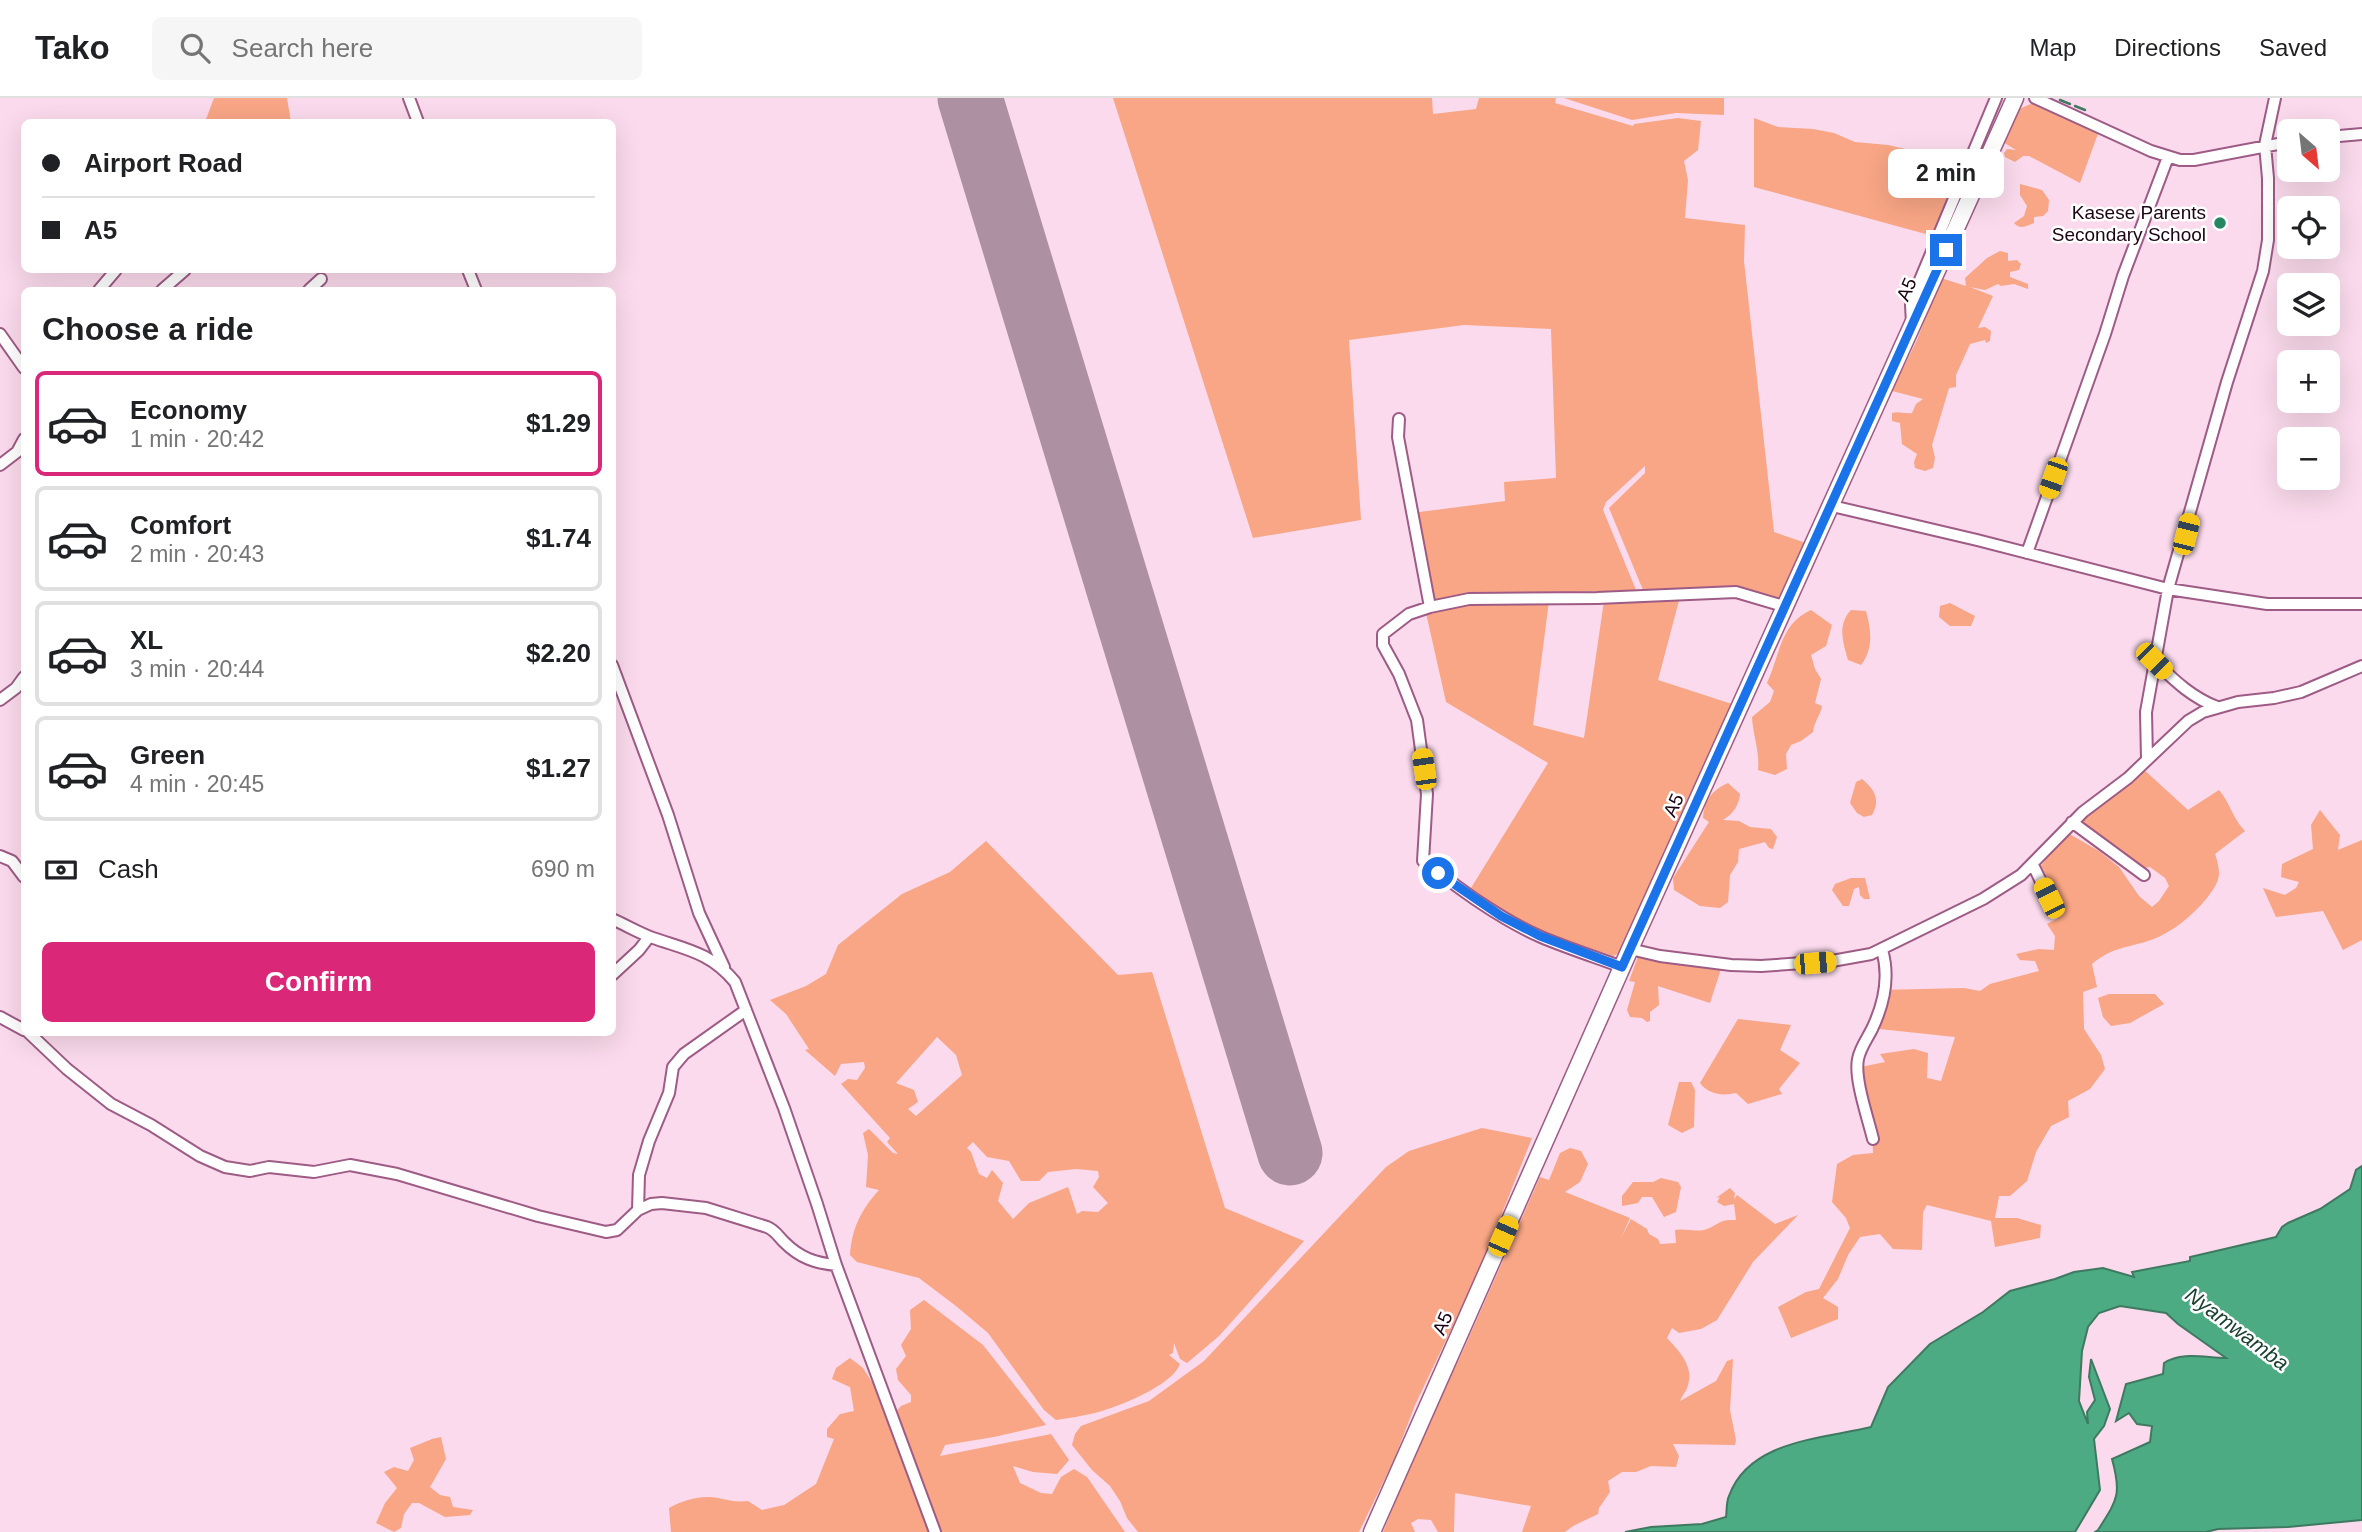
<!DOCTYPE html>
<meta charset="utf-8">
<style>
:root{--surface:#fff;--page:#f6f6f6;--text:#202124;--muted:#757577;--line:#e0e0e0;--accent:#db2777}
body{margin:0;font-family:Arial,sans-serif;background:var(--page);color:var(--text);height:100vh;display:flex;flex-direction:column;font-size:26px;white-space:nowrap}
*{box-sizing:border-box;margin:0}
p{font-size:23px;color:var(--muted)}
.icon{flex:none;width:38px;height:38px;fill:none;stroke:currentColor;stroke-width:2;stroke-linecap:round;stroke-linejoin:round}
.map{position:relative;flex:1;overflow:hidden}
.drawer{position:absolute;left:21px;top:189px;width:595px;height:749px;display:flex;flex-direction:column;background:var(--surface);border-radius:10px;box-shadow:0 7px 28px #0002}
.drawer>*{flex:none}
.hud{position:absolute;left:21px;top:21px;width:595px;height:154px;border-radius:10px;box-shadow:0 7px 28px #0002;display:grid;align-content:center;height:154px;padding:0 21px;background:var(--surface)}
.needle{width:46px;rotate:152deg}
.controls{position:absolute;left:2277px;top:21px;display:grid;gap:14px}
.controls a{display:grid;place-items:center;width:63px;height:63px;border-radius:10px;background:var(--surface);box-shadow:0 7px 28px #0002;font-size:35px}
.end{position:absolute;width:32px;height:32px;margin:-16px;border:9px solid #1a73e8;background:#fff;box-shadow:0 0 0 4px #fff}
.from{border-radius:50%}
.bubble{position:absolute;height:49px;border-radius:10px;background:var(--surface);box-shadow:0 7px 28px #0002;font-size:23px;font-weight:800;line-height:49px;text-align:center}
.car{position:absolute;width:21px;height:42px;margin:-21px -10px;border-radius:9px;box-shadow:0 0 5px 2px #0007;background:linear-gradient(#f5c518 24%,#345 0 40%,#f5c518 0 76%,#345 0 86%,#f5c518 0)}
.hud b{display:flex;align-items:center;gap:24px;height:66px;font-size:26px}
.hud b+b{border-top:2px solid var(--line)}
.hud i{width:18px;height:18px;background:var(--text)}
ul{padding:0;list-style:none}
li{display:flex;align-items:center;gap:21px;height:105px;margin:0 14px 10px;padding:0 7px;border:4px solid var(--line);border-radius:10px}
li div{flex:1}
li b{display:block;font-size:26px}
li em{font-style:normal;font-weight:800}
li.current{border-color:var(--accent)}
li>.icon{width:63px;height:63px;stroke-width:1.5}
h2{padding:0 21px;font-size:32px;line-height:84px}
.pay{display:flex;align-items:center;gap:18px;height:77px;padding:0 21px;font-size:26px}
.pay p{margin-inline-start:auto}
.cta{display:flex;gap:14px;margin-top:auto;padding:14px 21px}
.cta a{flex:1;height:80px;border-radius:10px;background:var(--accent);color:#fff;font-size:28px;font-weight:800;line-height:80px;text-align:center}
header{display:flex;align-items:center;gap:42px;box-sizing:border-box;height:98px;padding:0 35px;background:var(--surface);border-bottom:2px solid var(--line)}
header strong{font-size:33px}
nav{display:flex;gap:38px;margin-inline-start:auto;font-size:24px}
.search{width:490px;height:63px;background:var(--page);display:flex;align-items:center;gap:18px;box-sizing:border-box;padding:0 24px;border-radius:10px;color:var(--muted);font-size:26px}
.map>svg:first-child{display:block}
</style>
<header>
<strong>Tako</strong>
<div class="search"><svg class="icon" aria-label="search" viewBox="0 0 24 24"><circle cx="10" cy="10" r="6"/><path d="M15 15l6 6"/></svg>Search here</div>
<nav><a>Map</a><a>Directions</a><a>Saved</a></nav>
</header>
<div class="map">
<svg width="2362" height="1434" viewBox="0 0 2362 1434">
<rect width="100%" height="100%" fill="#fadaec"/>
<path fill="#f8a685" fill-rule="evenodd" d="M214,0H287L291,24H205Z
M1113,0H1432L1433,16L1476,11L1479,0H1556L1555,5L1633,28L1634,26L1678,20L1701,23L1698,52L1684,63L1688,82L1685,120L1745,127L1744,163L1774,434L1806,445L1782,503L1738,488L1643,492L1609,410L1645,375V368L1606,404L1603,412L1636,492L1455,498L1429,504L1412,415L1505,403L1504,384L1556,380L1551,231L1464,227L1349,242L1361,422L1253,440Z
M1564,0H1724V17L1676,15L1632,22Z
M2033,5L2099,33L2080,85L2029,58H2023L2015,64L2005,59L2004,55L2007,51L2016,52L2003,44L2019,11Z
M1754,20L1778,29L1813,31L1834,35L1855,44L1888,47L1975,67L1944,141L1754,89Z
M2020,86L2042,92L2049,102L2048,113L2043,118L2034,119V125C2027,128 2020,132 2014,125L2024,118L2027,108L2020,97Z
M2000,153L2008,155V163L2017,162L2021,166L2019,172L2010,174V179L2028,186V191L2014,186L2001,188L1998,186L1985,192L1970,189L1993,198L1978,230L1985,229L1991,233L1990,243L1986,245L1985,242L1970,246L1956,277V289L1949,290L1932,347L1935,360L1933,370L1925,373L1915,370L1914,364L1917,356L1902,346L1900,325L1892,323V315C1900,313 1904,316 1912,315L1916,306L1923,301L1892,293L1917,242L1941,180L1966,188L1965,180L1987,160Z
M1681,495L1658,582L1735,607L1622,854L1613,858L1538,833L1505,814L1471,790L1548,665L1446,604L1426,515L1461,506L1549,503L1533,627L1584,640L1605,496Z
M1950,505L1975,518L1971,528H1950L1939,519L1940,508Z
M1811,512L1832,527L1826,548L1811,557L1815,571L1821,581L1815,605L1822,608C1820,618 1814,624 1813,634L1801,643L1791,647L1786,656L1787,671L1775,677L1758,672C1760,654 1753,638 1752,619L1770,604L1774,593L1767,585C1780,557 1780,526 1811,512Z
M1851,512L1866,513C1871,532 1874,550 1861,567L1848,562C1843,544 1837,527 1851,512Z
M2141,669L2188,712L2219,692C2231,706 2232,720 2245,733L2215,756C2222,777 2220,783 2207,800C2192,818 2173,834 2151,842C2127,850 2112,849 2092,866L2097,889L2083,894L2084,931L2101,957L2105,971L2090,991L2068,1003L2069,1019L2051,1028L2036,1054L2027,1083L2010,1098H1999L1995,1120H2017L2041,1127L2040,1140L1995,1149L1991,1123L1927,1107L1923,1114L1922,1152L1893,1151L1880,1136L1860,1139L1848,1157L1838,1181L1823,1200L1838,1209V1221L1791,1240L1778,1209L1806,1194L1819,1191L1850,1130L1846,1120L1832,1104L1837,1066L1853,1057L1873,1055L1872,1032L1861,969L1885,964L1880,956L1914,951L1928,955L1927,980L1941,983L1955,939L1870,930L1881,892L1964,890L1980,893L1990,886L2039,873L2035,863L2020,862L2016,856L2039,851L2054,852L2055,838L2047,826L2058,820L2057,797L2041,768L2066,734L2099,753L2119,769L2139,798L2152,809L2159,803L2169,788L2165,780L2150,769L2144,770L2077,723Z
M1862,681C1874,691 1881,701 1872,717L1864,719L1857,715L1850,705L1856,684Z
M1728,685L1740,696C1739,707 1733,716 1723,722L1739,723L1750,729L1771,731L1777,739L1773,751L1769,750L1765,744L1739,751L1738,764L1730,777L1728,804L1720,810L1700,808L1674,792L1673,780L1709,724L1703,720C1704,702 1712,692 1728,685Z
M2320,712L2340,737L2338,752L2362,742V842L2343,852L2323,813L2276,819L2263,790L2285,797L2296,790L2299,784L2281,779L2282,766L2313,751L2311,727Z
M986,743L1118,877L1152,874L1225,1110L1304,1143L1219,1238L1187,1265L1180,1261L1174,1245L1173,1255L1169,1257L1180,1266C1172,1288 1117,1309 1095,1315C1082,1318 1069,1320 1056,1322L1044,1312L988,1235L956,1208L919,1180L857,1164L850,1157C852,1130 861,1112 879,1092L866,1089L868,1057L863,1035L869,1031L893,1055L898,1056L887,1044L890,1040L841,986L848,981L857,982L865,970L864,964L841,966L835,978L805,952L809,951L786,916L770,902L806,888L826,876L838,847L902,796L950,774ZM937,939L956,957L962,977L916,1018L908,1011L918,1004L914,992L896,985ZM973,1044L987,1059L1009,1063L1021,1083H1039L1048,1074L1076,1071L1098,1073L1099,1079L1093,1089L1108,1105L1098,1114L1082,1113L1077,1116L1068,1089L1029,1105L1013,1121L998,1103L1003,1085L992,1072L987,1080L979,1076L971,1054L967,1050Z
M1851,780H1865L1870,801H1864L1860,797L1859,789L1854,791L1849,808H1843L1832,792L1835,786Z
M1639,856L1722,868L1710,905L1658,888L1659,907L1650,914V923L1647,924L1642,920L1630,919L1627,912L1635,884L1629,883Z
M2109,896H2155L2164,906L2130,925L2111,928L2103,919L2098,900Z
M1738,921L1791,927L1780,952L1800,965L1779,991L1782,996L1748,1006L1736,995C1723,998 1709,997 1700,985Z
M1679,984H1691L1695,992L1694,1029L1682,1035L1668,1027Z
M1482,1030L1532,1040L1479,1173L1415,1307L1394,1362L1359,1434H1138L1127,1420L1120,1403L1110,1388L1092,1372L1072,1347L1075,1336L1081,1328L1149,1303L1204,1263L1386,1069L1409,1053Z
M1570,1050L1581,1053L1588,1066L1580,1084L1565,1094L1630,1120L1621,1140L1631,1121L1647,1131L1649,1136L1658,1141L1660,1146L1676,1145L1675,1132C1684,1130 1695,1134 1704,1132C1718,1128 1717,1121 1736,1122L1734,1106L1724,1108L1717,1104L1720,1099L1716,1100L1730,1090L1735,1095L1734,1101L1737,1097L1775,1126L1798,1117L1753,1164L1717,1222L1701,1231L1679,1235L1672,1230L1667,1240C1679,1253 1694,1268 1688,1287C1687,1292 1682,1298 1680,1303L1716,1283L1727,1263L1733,1261L1730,1312L1736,1342L1735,1347L1673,1346L1679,1358L1676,1369L1651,1368L1636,1374H1622L1608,1383L1610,1394L1599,1410L1598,1416L1573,1428L1565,1434H1522L1531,1408L1455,1395L1454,1434H1438L1431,1422L1418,1421L1411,1425L1415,1434H1383L1412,1363V1357L1462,1255L1540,1079L1549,1082L1560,1055Z
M1661,1080L1678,1084L1681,1089L1676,1114L1664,1119L1652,1099H1642L1638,1105L1622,1108V1098L1633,1084H1653Z
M924,1202L983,1247L1046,1327L994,1339L945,1347L940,1358L1051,1336L1069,1362L1057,1376L1033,1374L1013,1368L1020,1385L1041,1395L1052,1396L1061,1379L1074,1371L1087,1379L1125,1434H671L669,1410C682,1403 694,1399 708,1399C723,1399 729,1405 748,1403L762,1412L784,1407L816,1386L834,1341L827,1339V1331L840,1316L854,1313L850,1289L832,1281L836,1270L850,1260L863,1270L893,1317L901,1308L911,1304V1297L898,1282L896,1271L906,1258L901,1247L911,1231L910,1212Z
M441,1339L446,1361L430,1389L440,1397L450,1399L453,1409L473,1412L470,1417L445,1419L419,1405H412L404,1416L401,1430L394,1434L376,1425L385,1405L397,1390L384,1374L394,1369L408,1373L414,1362L410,1350L432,1341Z"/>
<path fill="#4cab82" stroke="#3e7961" stroke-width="2" d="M2362,1068V1422L2288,1429L2218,1431L2206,1434H2095L2098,1432C2117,1402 2122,1397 2112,1361L2150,1344L2152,1328L2137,1326L2129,1315L2116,1323L2126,1286L2163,1276L2164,1265C2182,1253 2206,1260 2226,1260L2178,1226L2166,1215L2120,1208L2099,1215L2088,1229L2082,1253L2079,1303L2088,1326L2087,1314L2095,1302L2089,1279L2091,1261L2110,1311L2104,1328L2094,1341L2100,1392L2075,1434H1625L1651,1429L1702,1426L1726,1419C1727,1413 1726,1404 1729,1398C1749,1342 1822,1341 1871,1329L1888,1289L1930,1246L1983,1214L2010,1193L2055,1181L2074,1174L2103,1170L2134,1179L2132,1174L2190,1163V1159L2276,1139L2282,1129L2288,1125L2320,1111L2350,1091L2356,1072Z"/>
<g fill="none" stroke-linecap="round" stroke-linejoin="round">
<path stroke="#3e7961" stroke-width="2.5" d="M2060,2L2070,6
M2075,8L2085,12"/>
<path stroke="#ad90a1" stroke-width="65" d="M970,0L1290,1055"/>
<defs>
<path id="minor" d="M409,0L418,24
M2035,0L2151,53L2180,62H2194L2289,44
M2328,39L2362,36
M468,172L476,192
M99,192L116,172
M162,192L185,172
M309,192L321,181
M1912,225L1911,207L1920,182L1996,0
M0,236L24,270
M1399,321L1398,339L1430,509
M0,367L17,354L24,341
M1832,408L1977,442L2168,491L2267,506H2362
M2027,455L2105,236L2123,178L2168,59
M2154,563C2174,582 2191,599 2217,609
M612,567L668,717L699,815L724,869
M0,602L16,590L24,579
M2147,661L2146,614L2168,491L2227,284L2263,173L2268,142V80L2265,47L2275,0
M2072,724L2144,777
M0,758L12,763L24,779
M2033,767L2049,800
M612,821C626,827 639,835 653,840C688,852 711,855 735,884L784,1010L817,1106L836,1167L935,1434
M1630,851L1660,858L1731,867L1761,868L1832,863L1871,856L1983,801L2021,777L2083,714L2128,680L2188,623L2203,614L2238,604L2274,600L2301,594L2362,568
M1622,869C1595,859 1567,850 1541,839C1498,820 1460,791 1423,763L1427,696L1417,622L1399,576L1383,547V536L1409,516L1430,509L1469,501L1597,500L1736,494L1787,509
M612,877L639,852L649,839
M0,919L24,932
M28,934L67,971L111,1006L151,1027L200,1058L225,1069L250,1073L269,1069L314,1074L350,1067L397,1076L538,1118L606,1134L617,1132L638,1112L651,1106L662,1105L706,1110L767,1129C775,1132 778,1138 784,1144C800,1160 815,1165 836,1167
M1873,1041C1868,1020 1854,981 1858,961C1860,950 1867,941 1872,931C1884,906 1890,879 1882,852
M638,1112L639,1077L649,1043L669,995L673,969L684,956L746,912"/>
<path id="highway" d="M1372,1434L1630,851L2015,0"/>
</defs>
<use href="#minor" stroke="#9e5b85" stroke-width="14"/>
<use href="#highway" stroke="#9e5b85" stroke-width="19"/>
<use href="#minor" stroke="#fff" stroke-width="10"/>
<use href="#highway" stroke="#fff" stroke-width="16"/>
</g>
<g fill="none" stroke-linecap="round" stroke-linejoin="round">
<path stroke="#1a73e8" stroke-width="9" d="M1438,775L1501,818L1540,838L1622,869L1946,152"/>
</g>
<circle fill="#248761" stroke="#fff" stroke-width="2.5" cx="2220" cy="125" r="7"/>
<g text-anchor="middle" stroke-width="5" stroke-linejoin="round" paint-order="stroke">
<g font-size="19" fill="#1c0414" stroke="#fff" text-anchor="end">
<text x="2206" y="121">Kasese Parents<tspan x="2206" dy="22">Secondary School</tspan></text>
</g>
<g font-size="19" fill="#1c0414" stroke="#fff">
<text transform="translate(1906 191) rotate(-66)" y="7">A5</text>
<text transform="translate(1673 707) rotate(-65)" y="7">A5</text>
<text transform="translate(1442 1225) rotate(-66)" y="7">A5</text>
</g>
<g font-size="21" font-style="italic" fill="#173f2e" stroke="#fff">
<text transform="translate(2237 1231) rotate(37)" y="7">Nyamwamba</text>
</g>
</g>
</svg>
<div class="controls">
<a><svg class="needle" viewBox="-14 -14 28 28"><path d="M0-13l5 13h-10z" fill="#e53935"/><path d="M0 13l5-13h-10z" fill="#757577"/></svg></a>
<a><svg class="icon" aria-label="locate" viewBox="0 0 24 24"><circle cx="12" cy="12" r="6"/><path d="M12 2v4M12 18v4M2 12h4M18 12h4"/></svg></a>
<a><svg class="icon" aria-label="layers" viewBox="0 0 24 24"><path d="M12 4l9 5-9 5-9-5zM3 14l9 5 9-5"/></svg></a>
<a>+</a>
<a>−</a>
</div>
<i class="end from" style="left:1438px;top:775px"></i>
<i class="end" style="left:1946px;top:152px"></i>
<div class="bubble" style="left:1888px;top:51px;width:116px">2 min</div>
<i class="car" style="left:2053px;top:380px;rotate:199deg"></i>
<i class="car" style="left:2186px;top:436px;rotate:14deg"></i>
<i class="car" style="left:2154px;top:563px;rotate:135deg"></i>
<i class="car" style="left:1424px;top:671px;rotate:352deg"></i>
<i class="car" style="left:2049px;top:800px;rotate:334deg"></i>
<i class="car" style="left:1815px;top:865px;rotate:85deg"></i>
<i class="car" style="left:1503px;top:1138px;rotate:24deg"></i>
<div class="hud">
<b><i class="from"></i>Airport Road</b>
<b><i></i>A5</b>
</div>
<section class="drawer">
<h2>Choose a ride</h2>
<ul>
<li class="current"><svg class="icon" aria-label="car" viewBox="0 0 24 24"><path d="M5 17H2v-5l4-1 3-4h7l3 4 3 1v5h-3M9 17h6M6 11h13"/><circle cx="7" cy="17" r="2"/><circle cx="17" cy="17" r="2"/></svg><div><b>Economy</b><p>1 min · 20:42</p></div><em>$1.29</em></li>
<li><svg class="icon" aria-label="car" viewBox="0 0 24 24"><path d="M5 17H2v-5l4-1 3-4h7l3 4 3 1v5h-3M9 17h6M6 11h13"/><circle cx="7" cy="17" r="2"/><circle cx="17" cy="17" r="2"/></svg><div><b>Comfort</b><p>2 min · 20:43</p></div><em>$1.74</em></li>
<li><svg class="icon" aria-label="car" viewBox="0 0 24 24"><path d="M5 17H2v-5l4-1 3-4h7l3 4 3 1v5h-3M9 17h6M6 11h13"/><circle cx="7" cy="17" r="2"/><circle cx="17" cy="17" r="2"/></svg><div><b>XL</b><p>3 min · 20:44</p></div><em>$2.20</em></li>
<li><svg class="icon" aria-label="car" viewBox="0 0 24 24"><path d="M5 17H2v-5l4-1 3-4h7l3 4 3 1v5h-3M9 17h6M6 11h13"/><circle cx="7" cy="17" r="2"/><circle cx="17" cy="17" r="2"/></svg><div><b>Green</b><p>4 min · 20:45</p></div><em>$1.27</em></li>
</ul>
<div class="pay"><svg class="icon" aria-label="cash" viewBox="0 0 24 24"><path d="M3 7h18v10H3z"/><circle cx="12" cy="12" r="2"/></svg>Cash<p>690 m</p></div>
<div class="cta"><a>Confirm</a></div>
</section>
</div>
